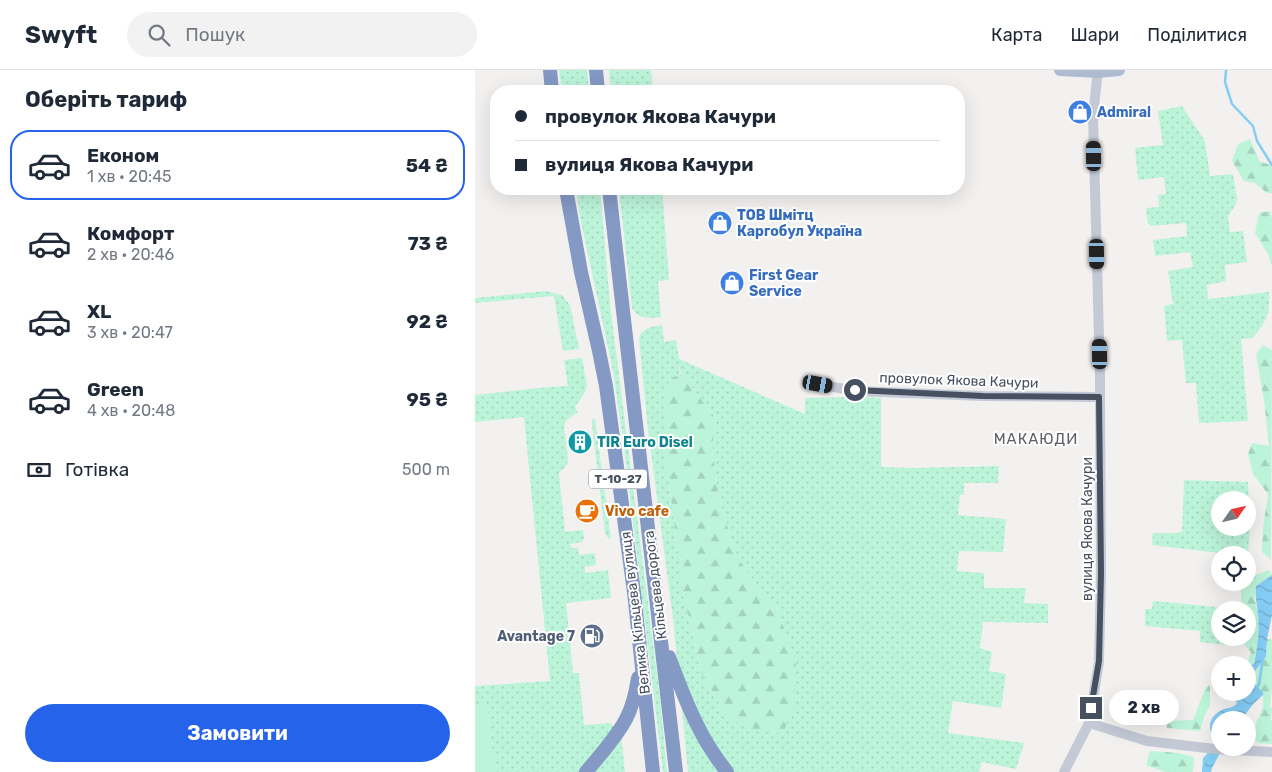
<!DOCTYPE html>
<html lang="uk">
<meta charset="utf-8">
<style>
:root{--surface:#fff;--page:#f2f2f3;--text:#1f2937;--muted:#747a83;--line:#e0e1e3;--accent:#2563eb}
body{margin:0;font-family:Rubik,sans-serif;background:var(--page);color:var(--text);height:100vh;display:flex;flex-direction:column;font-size:19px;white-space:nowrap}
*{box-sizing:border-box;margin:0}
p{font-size:16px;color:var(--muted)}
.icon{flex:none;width:28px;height:28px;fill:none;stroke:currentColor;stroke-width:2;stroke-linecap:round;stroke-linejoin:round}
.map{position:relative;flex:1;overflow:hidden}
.side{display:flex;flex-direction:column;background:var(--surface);width:475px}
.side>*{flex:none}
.hud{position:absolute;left:15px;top:15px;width:475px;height:110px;border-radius:20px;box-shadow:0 5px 20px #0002;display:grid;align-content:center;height:110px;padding:0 25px;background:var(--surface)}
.needle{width:32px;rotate:56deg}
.tools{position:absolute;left:736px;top:421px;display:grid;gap:10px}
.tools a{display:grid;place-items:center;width:45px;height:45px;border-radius:50%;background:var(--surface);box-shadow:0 5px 20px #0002;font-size:25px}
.end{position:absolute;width:22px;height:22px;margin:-11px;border:6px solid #465060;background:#fff;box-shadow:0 0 0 2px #fff}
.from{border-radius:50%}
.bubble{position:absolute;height:35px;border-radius:18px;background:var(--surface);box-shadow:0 5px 20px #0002;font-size:16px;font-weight:700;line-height:35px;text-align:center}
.car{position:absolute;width:15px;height:30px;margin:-15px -8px;border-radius:6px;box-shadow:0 0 4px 1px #0007;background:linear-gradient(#222 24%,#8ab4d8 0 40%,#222 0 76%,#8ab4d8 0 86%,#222 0)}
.hud b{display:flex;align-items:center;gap:18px;height:48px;font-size:19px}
.hud b+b{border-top:1px solid var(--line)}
.hud i{width:12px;height:12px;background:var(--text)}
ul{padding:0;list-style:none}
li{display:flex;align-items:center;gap:15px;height:70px;margin:0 10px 8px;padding:0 15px;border:2px solid transparent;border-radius:20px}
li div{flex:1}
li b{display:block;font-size:19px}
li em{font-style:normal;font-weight:700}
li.current{border-color:var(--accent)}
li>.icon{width:45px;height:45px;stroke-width:1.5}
h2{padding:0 25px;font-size:22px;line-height:60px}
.pay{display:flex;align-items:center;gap:12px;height:55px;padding:0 25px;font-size:19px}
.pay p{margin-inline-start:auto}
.button{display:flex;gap:10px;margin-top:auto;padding:10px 25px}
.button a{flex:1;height:58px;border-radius:30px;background:var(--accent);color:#fff;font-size:20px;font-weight:700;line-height:58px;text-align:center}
header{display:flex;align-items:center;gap:30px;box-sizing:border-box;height:70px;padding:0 25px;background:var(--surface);border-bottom:1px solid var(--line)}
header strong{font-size:24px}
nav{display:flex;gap:28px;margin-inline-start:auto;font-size:18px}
.search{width:350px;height:45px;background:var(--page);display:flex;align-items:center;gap:12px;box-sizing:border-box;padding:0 18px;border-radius:28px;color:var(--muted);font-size:19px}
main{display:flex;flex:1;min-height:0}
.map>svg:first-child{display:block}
</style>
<header>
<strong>Swyft</strong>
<div class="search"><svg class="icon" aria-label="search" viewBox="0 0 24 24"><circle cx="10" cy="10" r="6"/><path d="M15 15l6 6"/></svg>Пошук</div>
<nav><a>Карта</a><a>Шари</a><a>Поділитися</a></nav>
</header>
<main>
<section class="side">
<h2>Оберіть тариф</h2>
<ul>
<li class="current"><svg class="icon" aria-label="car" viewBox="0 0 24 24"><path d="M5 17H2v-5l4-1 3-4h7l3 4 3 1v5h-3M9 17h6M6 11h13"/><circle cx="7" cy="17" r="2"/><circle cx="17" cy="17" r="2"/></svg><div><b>Економ</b><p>1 хв · 20:45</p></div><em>54 ₴</em></li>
<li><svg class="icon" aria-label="car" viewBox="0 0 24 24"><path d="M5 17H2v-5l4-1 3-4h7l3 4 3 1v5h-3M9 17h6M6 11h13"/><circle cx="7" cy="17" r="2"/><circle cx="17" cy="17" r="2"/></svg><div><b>Комфорт</b><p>2 хв · 20:46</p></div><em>73 ₴</em></li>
<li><svg class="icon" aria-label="car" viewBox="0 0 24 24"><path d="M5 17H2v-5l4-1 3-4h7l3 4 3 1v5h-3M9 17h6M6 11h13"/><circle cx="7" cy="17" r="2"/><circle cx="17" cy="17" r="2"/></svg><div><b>XL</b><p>3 хв · 20:47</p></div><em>92 ₴</em></li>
<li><svg class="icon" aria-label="car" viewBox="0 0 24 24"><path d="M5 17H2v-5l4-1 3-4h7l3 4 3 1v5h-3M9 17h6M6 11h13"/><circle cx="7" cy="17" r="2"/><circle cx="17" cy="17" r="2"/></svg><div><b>Green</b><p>4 хв · 20:48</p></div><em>95 ₴</em></li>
</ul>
<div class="pay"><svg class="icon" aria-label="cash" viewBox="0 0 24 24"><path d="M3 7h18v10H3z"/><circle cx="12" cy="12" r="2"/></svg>Готівка<p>500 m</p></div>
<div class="button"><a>Замовити</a></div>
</section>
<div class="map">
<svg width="797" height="702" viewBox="0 0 797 702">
<defs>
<pattern id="grass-dots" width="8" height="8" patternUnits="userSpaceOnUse" patternTransform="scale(1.25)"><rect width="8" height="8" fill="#bcf4d9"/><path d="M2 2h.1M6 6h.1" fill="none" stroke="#a3d3bd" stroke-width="1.8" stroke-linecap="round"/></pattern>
<pattern id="forest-firs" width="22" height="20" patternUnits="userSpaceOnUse" patternTransform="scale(1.25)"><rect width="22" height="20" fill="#bcf4d9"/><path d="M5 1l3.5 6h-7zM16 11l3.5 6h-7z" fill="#a3d3bd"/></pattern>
<pattern id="water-waves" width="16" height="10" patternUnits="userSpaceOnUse" patternTransform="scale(1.25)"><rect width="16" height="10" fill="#85cdf4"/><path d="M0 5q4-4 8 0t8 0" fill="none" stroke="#6fa9c9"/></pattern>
</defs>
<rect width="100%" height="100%" fill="#f3f1f0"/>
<path fill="url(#grass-dots)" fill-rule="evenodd" d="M84,0H112L114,21H87Z
M134,0H176L178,21H136Z
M707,36L730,71L735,106L758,104L762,128L761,134L753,146L755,162L768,161L772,192L750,195L751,211L732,215L733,229L794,222C795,243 792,252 777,268L766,269L773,351L724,353L721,313H711L707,270L692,271L689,236L698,234L693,201L718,197L715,182L680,186L678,170L712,166L711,153L676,156L673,153L671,138L684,137L683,125L691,124L689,107L663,110L660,78L688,75L683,41Z
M101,119H125L135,234L185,628L192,702H188L148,369L138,301L105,147Z
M144,119H187L194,210L183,211L186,247C174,248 164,250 157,238Z
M71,221L87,225L95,235L104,279L88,281L79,226L0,233V228Z
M187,255L189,272L201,270L204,289L330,344V328L382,327L406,328V397L440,398L524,396L523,413H489V425H485L483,445L531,449L528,482L484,481L482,501L509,503V518H551L549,533L573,534V553L508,552L505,578L517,582L514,601L531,604L526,638L478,631L473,663L549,673L541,699L507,692L504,702H213L198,548L173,360L164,269C167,257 177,257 187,255ZM204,296L206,303L241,349L237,380L244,428L261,486L280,514L303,540L252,647L226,602L208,521L192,398L195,309L205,303Z
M107,288L112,316L110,322L100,337L103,342L91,351L89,356L93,388L92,395L84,403L90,462L108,460L109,469L107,472L95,474L96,478H103L104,485L120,483L121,495L110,497V503L133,500L136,528L91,533L98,603H104L109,655L136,653L139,658L127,675L104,702H20L12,637H0V616L75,611L49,347L0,352V322L1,325L63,318L93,316L89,290Z
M120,348L136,469L132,467L130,463L117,354V350Z
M709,410L773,412L775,458L773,486L772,485H762L677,475L678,463H703L707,461ZM745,430H772V458H745Z
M678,531L764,539L763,540H745V568H756L751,575L725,572V561L670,556V539H677Z
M146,663L150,702H119Z"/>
<path fill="url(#forest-firs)" d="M775,69L785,92L797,95V123H792L780,113L769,111L757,91L763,74Z
M795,141L797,148V196L793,184L780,163L784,143Z
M788,275L797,280L796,490L787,482L788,458L793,424L778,404L773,384L777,373L794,376L789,330L781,284Z
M206,303L241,349L237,380L244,428L261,485L282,516L303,540L321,595L318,638L308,663L278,661L252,647L226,602L208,521L192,398L190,320L195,309Z
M794,500L797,505L781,516L780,529L783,544L784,553L782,578L779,595L772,594L776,582C771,578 768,574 771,568H772C773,561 776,561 777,555C781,546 771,539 766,532V515L772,512L773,510L776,507Z
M792,569H797V616L795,636L797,638L796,650L797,651V674L783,673L779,669L781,653L788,637V622L779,613V602L791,587Z
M735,615V635L729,647L725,661L692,658L691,651L718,650L731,617Z
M675,681L703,683L719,687L718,701L717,702H690L671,695Z"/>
<path fill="#bcf4d9" d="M12,636L20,702H0V637Z"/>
<path fill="url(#water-waves)" d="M797,505V545L792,569L791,587L779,602V613L788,622V625L779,633L766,650H745V674L739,673C734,660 731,648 747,640C753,637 757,639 762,633L759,628L762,623L772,622V595H758L761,592L769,589L772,593L779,595C782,579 785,560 783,544C782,533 780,528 781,516Z
M738,682L745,683L737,698L736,702H727C727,692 730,687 738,682Z"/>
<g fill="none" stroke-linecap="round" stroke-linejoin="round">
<path stroke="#85cdf4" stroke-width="2.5" d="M751,0L750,12L757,34L778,56L782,71L797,95
M781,619L784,614L788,588
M729,693V689L736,681"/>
<path stroke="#c3cad6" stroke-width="10" d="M343,314L380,321L508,326L625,327
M614,653L672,671L740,679L797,682
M589,702L614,653L624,592L626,503L625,327V303L618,46L623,0"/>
<path stroke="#aebbd1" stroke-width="12" d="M585,0L623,2L644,0"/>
<path stroke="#8499c3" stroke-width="14" d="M75,0L77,21
M121,0L123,21
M91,119L106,202L124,281L131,316L159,522L178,702
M134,119L201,702
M194,587C205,616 216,646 232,673C238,683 245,693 252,702
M111,702C125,685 141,668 151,649C158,636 161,621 163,608"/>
</g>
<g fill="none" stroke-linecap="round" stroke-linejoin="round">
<path stroke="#465060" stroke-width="6" d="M380,320L508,326L624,327L626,503L624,591L616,638"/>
</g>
<defs>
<symbol id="shop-disc" viewBox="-11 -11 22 22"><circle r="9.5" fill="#3f7fe0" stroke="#fff"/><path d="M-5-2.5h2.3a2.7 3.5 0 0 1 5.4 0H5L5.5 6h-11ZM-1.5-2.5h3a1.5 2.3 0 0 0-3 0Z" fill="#fff"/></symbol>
<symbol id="building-disc" viewBox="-11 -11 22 22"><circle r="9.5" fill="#0f9aa8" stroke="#fff"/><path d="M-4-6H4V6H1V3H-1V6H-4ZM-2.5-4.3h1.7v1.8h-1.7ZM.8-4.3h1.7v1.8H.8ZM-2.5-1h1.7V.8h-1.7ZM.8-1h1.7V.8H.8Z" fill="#fff"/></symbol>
<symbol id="cafe-disc" viewBox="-11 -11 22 22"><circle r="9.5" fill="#e8710a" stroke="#fff"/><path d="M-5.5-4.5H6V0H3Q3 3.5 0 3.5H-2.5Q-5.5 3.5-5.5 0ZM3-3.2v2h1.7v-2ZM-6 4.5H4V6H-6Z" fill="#fff"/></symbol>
<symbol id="fuel-disc" viewBox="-11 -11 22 22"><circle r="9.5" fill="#5c6f8a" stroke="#fff"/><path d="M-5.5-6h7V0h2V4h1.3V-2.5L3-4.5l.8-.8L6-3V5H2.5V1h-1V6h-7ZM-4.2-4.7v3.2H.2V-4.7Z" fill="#fff"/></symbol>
</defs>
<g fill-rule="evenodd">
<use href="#shop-disc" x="591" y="28" width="28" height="28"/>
<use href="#shop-disc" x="231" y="139" width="28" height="28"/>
<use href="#shop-disc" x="243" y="199" width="28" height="28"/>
<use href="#building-disc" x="91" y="358" width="28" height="28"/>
<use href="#cafe-disc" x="98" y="427" width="28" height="28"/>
<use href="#fuel-disc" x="103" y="552" width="28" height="28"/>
</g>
<g text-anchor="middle" stroke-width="4" stroke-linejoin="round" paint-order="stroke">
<rect fill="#fff" stroke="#7e8490" stroke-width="1" x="114" y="399.5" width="58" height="19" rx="4"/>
<g font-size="12" font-weight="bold" fill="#465060">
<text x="143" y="413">Т-10-27</text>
</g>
<g font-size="14" font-weight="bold" fill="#366cbe" stroke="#fff" text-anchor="start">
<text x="622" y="47">Admiral</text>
<text x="262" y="150">ТОВ Шмітц<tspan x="262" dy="16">Каргобул Україна</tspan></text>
<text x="274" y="210">First Gear<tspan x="274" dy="16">Service</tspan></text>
</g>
<g font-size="14" fill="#465060" stroke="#fff">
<text transform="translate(484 310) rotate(2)" y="5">провулок Якова Качури</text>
<text transform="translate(612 459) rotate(-90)" y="5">вулиця Якова Качури</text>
<text transform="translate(180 515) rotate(-97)" y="5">Кільцева дорога</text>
<text transform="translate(160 543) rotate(-97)" y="5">Велика Кільцева вулиця</text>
</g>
<g font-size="14" font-weight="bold" fill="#0d838f" stroke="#fff" text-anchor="start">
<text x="122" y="377">TIR Euro Disel</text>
</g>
<g font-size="14" font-weight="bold" fill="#c56008" stroke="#fff" text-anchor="start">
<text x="130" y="446">Vivo cafe</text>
</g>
<g font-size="14" font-weight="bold" fill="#4e5e75" stroke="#fff" text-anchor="end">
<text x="100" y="571">Avantage 7</text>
</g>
<g font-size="15" letter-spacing="1" fill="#5c5f66" stroke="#fff">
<text x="561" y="374">МАКАЮДИ</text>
</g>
</g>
</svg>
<div class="tools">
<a><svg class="needle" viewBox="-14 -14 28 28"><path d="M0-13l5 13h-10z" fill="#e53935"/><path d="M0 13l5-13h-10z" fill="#747a83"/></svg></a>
<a><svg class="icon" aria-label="locate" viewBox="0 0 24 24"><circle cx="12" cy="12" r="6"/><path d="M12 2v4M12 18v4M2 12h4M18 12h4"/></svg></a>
<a><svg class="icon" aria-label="layers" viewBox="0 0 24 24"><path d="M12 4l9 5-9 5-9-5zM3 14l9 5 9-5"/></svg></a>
<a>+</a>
<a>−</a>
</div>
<i class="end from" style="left:380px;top:320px"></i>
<i class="end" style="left:616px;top:638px"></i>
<div class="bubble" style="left:634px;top:620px;width:70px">2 хв</div>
<i class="car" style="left:619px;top:86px;rotate:359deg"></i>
<i class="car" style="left:622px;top:184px;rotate:179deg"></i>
<i class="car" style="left:625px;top:284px;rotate:359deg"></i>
<i class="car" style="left:343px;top:314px;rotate:100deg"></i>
<div class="hud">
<b><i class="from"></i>провулок Якова Качури</b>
<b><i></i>вулиця Якова Качури</b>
</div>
</div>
</main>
